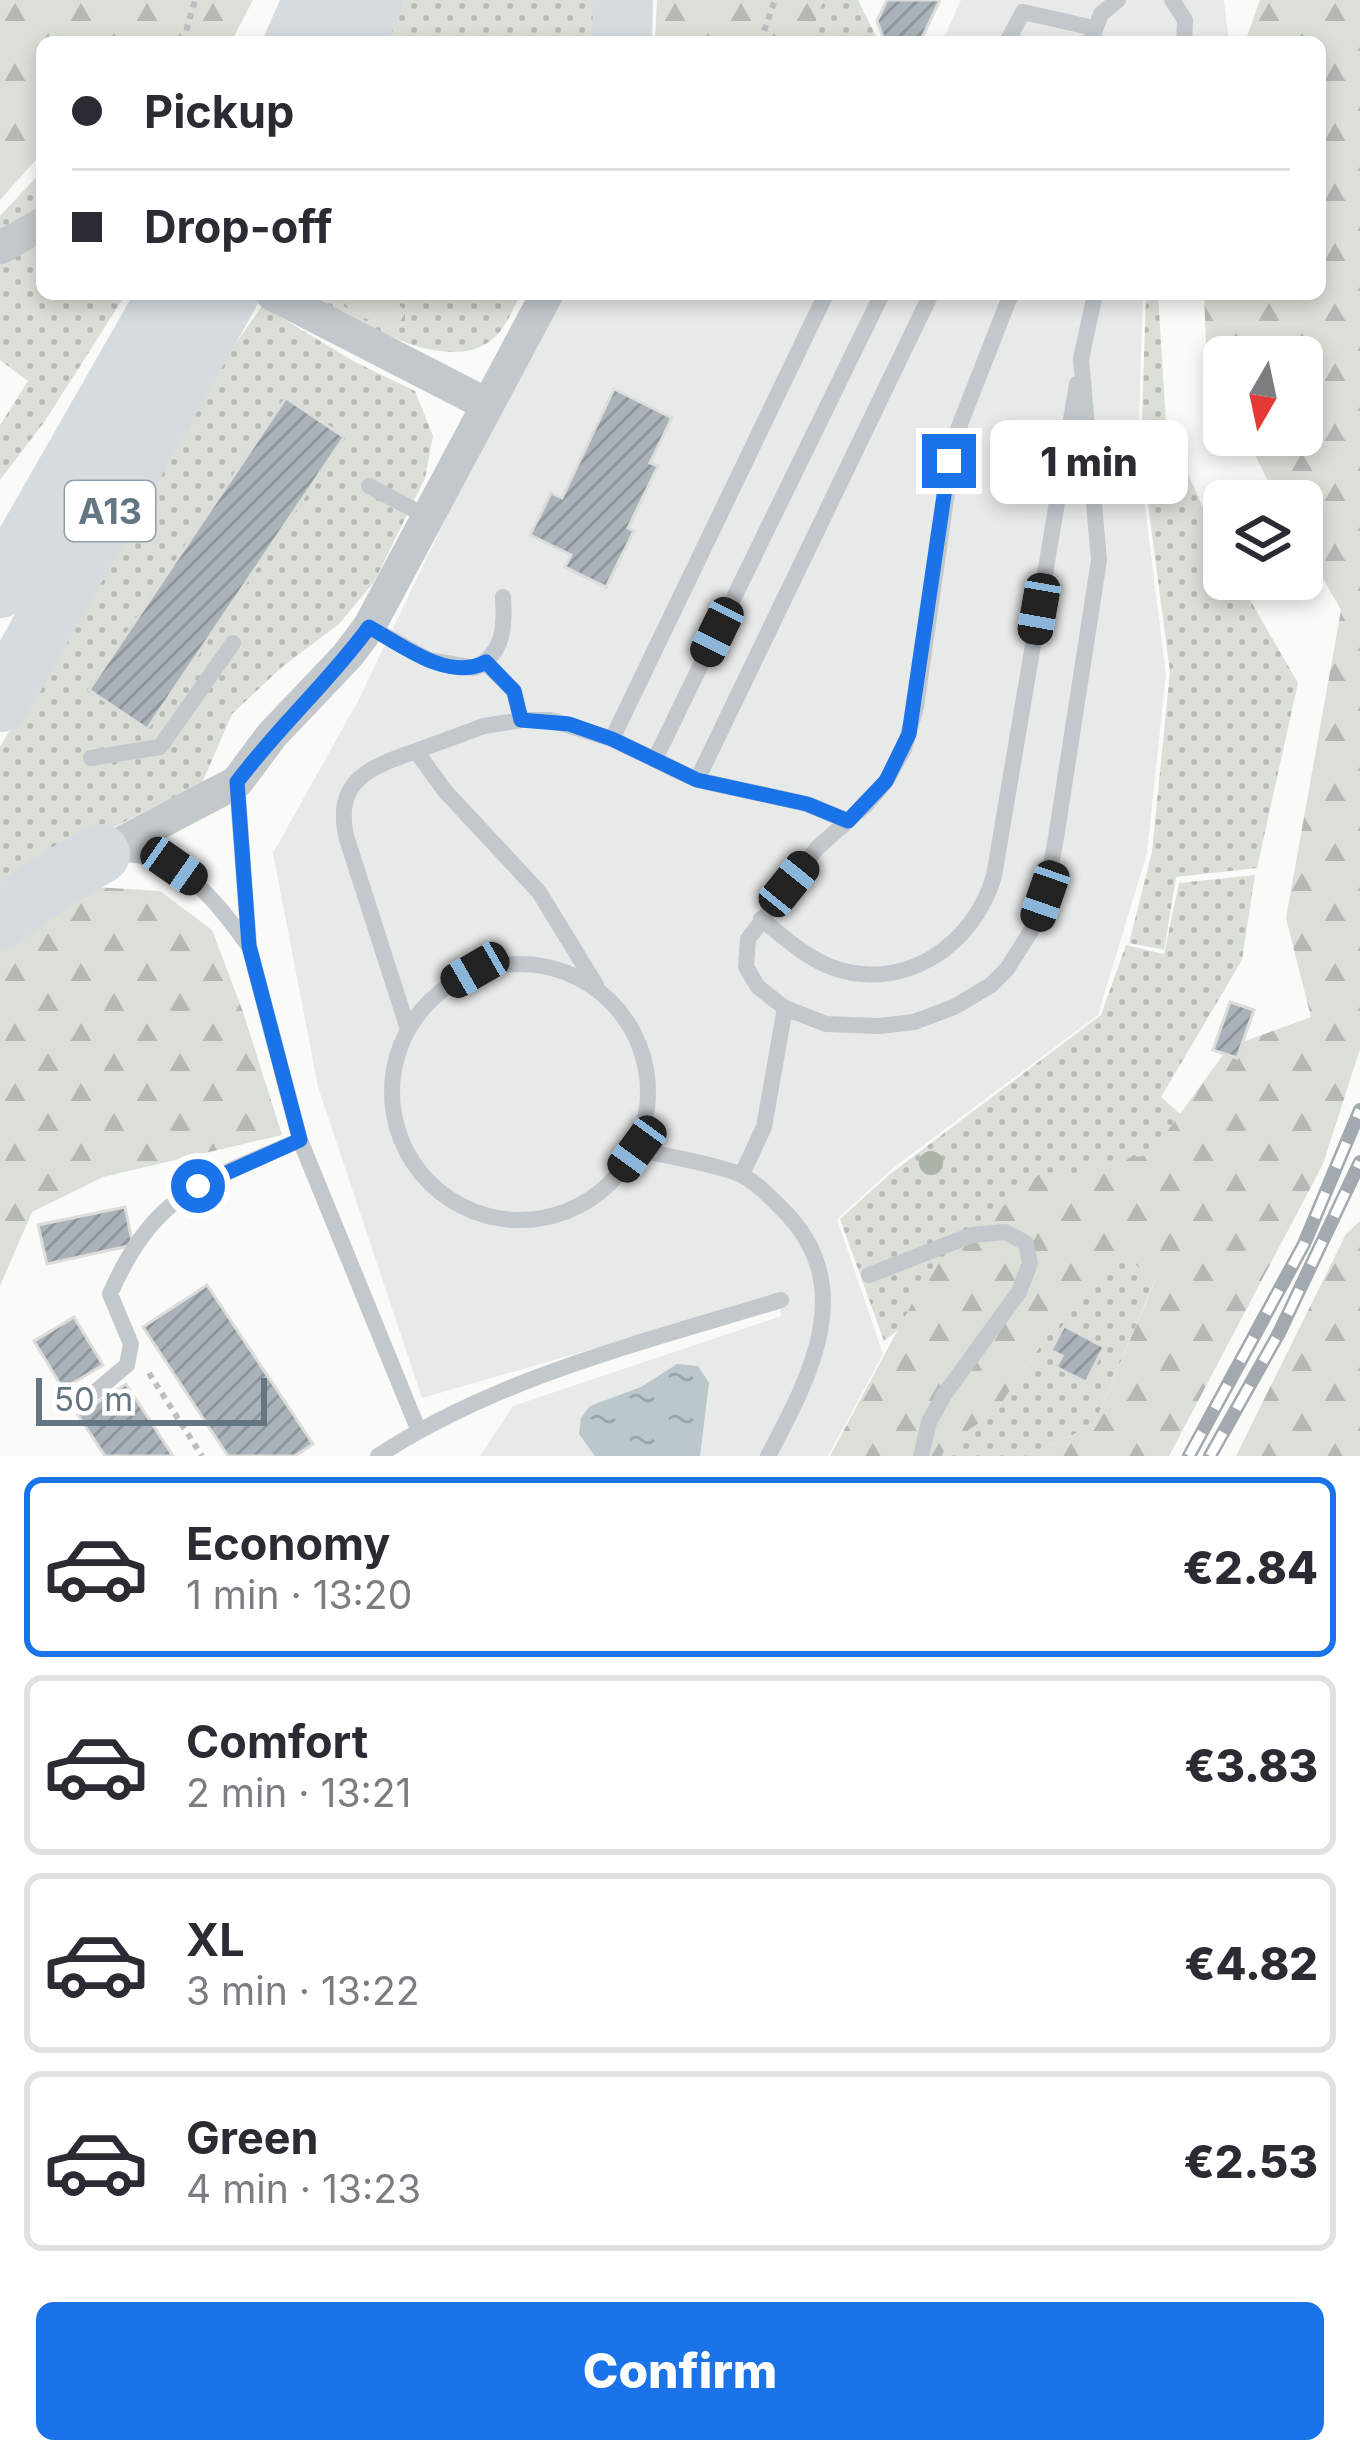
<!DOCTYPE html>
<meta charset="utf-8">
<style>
:root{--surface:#fff;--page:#f2f2f3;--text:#2b2b33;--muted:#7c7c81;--line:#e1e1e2;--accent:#1a73e8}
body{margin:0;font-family:Inter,sans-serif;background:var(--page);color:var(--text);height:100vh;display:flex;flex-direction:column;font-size:45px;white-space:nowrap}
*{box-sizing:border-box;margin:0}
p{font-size:39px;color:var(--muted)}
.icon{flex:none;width:66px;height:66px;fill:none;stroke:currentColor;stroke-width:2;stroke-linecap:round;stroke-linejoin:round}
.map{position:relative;height:1456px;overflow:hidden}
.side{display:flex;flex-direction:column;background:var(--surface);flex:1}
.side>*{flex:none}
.guide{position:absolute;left:36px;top:36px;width:1290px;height:264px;border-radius:18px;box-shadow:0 6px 18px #0003;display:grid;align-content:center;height:264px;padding:0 36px;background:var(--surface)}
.needle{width:78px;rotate:189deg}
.fabs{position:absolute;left:1203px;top:336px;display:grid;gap:24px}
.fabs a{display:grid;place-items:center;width:120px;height:120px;border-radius:18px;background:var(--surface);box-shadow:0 6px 18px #0003;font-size:60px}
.scale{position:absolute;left:36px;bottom:30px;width:231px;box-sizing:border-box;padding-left:12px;border:6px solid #657683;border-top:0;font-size:33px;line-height:42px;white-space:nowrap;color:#657683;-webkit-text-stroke:9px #fff;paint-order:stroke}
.end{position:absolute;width:54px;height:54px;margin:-27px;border:15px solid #1a73e8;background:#fff;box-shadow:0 0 0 6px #fff}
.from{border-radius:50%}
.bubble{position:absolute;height:84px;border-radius:18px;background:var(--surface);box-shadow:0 6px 18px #0003;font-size:39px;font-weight:800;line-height:84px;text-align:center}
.car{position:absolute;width:36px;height:72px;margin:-36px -18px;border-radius:15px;box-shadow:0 0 9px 3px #0007;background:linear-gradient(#222 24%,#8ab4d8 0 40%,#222 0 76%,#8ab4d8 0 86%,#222 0)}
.guide b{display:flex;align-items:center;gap:42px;height:114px;font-size:45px}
.guide b+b{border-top:3px solid var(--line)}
.guide i{width:30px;height:30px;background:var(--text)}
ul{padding:21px 0 0;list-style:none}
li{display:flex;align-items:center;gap:36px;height:180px;margin:0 24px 18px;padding:0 12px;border:6px solid var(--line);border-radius:18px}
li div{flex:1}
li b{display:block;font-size:45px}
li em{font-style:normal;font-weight:800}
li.on{border-color:var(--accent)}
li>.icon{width:108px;height:108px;stroke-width:1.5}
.button{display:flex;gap:24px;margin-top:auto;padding:24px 36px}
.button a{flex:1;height:138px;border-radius:18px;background:var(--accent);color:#fff;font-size:48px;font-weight:800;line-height:138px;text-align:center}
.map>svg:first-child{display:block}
</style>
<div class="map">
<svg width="1360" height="1456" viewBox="0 0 1360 1456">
<defs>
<pattern id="green-dots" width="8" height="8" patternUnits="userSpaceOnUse" patternTransform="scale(3)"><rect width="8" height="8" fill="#dadfd7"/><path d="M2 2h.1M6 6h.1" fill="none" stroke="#b4b9b4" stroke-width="1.8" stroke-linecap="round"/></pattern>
<pattern id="forest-firs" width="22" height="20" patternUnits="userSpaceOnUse" patternTransform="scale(3)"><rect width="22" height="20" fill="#dadfd7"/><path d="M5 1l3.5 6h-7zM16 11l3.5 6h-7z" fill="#b4b9b4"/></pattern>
<pattern id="water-ripples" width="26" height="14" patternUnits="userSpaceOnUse" patternTransform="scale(3)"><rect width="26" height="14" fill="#bbc7cb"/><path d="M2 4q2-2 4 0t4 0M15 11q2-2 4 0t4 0" fill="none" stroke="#9ca6aa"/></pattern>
<pattern id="building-hatch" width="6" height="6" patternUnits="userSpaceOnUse" patternTransform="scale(3)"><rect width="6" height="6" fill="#aab3b9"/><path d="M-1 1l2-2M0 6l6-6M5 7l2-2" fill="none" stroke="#8e969c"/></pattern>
</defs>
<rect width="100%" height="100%" fill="#fafaf8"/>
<path fill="#e8e9e9" d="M961,0H1224L1228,35L1225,42H942Z
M566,294H1143L1138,451L1166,674L1147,853L1098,1015L897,1165L837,1219L883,1354L828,1456H480L513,1406L781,1316L779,1295L422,1398L318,1087L273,853L358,701L459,491Z"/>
<path fill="url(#green-dots)" d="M398,0H645L641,42H380Z
M819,0H858L879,42H803Z
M42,171V294H126L45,421L0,480V425L28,381L0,360V216Z
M305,294H521C514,306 507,325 497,335C450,383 354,317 305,294Z
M1146,294H1158L1166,424L1224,555V579H1238L1298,683L1257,868L1176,877L1164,950L1129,943L1152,852L1170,672L1141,450Z
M262,306L355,362L415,391L433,436L425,478L374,582L339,624L282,667L232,714L202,783L114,827L0,901V747L212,377Z
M1255,875L1242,960L1161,1097L1188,1121L1113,1227L999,1251L884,1341L840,1219L890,1174L1101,1015L1126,945L1164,954L1179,883Z
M1123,1253L1155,1280L1094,1425L1026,1456H942L946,1446L996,1411L1061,1316Z"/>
<path fill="url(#forest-firs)" d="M0,0H253L231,42H42V153L0,200Z
M657,0H824L807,42H655Z
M1260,0H1360V1049L1323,1164L1169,1456H1026L1094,1425L1155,1281L1123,1254L1061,1316L996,1411L946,1446L942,1456H830L929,1272L1044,1170L1076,1184L1100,1162L1150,1155L1229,1047L1311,1017L1286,918L1341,610L1302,542V501H1278L1245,435H1302V357H1224V386L1206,345L1204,294H1320V42H1245Z
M325,294H389L405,311V328L363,318Z
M78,886L160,891L212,930L243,1012L282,1135L103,1177L32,1212L0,1286V942Z
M1360,1221V1456H1236L1346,1234Z"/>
<path fill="url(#water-ripples)" d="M677,1364L698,1366L709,1383L700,1456H595L579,1434L581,1418L590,1406L641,1387Z"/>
<path fill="url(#building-hatch)" stroke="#dcdcda" stroke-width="3" d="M887,0H940L920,42H885L877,21Z
M614,389L672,418L650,463L658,466L628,528L634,531L606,587L565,567L571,555L530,535L551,493L562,498Z
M286,398L344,437L147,729L89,690Z
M1230,1002L1254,1010L1237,1058L1213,1050Z
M125,1207L133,1245L47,1264L38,1225Z
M207,1285L313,1444L295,1456H228L143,1327Z
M74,1317L103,1365L63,1389L34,1341Z
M1064,1326L1104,1347L1086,1382L1056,1367L1062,1356L1051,1350Z
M126,1384L173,1456H105L78,1415Z"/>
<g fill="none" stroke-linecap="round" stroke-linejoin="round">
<path stroke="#bbbfc2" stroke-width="6" stroke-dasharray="6 6" stroke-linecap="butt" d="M183,42L195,0
M760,42L775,0
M149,1373L202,1456"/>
<path stroke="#c3c8cc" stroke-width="16" d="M1172,0L1185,20L1184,42
M1007,42L1023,12L1094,28
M1090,42L1101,14L1118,0
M1011,294L955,437L916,707L904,749L886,781L868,803L817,848L748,939L746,967L758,987L785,1008L826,1024L879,1026L914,1022L954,1007L991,985L1007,969L1036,923L1045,896L1056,838L1099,560L1081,359L1095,294
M369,486L426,516
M369,627L429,660L475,668C504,653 505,627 503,597
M486,663L514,691L521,720
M612,739L826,294
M416,751L484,726L521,720H551L612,739L697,780L807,804L848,821
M91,758L160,747L233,643
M655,759L882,294
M697,780L931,294
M237,783L249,946L300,1140L418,1429
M113,854C178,851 213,897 248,945
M761,919C783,936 805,957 831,967C904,994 974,945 994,876L1077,384
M392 1092a128 128 0 1 1 256 0a128 128 0 1 1-256 0Z
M407,1026L346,836C334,779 371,767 416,751L445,791L539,892L596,985
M637,1149C670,1157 706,1162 737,1173C753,1179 769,1196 781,1208C860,1284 811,1375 768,1456
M742,1174L764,1127L785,1008
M869,1275L972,1235L1005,1232L1026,1243L1030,1263L1019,1292L944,1395L929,1422L921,1456
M95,1392L127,1365L131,1344L110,1294C156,1190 203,1183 300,1140
M378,1456C498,1377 644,1342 781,1300"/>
<path stroke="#c3c8cc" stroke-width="33" d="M0,248L42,224
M272,294L486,404
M100,854L237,782L272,735L348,655L369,627L547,294"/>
<path stroke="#d6dbdf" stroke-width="60" d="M294,42L313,0
M355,42L373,0
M622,42L623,0
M0,588L168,294
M0,702L229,294
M0,919L49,884L100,854"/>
<defs>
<path id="rail" d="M1189,1456L1304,1244L1360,1110
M1210,1456L1279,1333L1360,1162"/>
</defs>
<use href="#rail" stroke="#a2aab0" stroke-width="14"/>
<use href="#rail" stroke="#fff" stroke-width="9" stroke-dasharray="27" stroke-linecap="butt"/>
</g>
<circle fill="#aab4a7" cx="931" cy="1163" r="12"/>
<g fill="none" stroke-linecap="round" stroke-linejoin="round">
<path stroke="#1a73e8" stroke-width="15" d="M198,1186L300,1140L249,946L237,782C278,727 329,682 369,627C402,645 448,682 486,662L514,691L521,720L569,724L612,739L697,780L807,804L848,821L886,781L909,734L949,461"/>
</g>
<g text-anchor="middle" stroke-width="12" stroke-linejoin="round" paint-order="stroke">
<rect fill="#fff" stroke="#939fa8" stroke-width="3" x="65" y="481" width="90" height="60" rx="9"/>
<g font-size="36" font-weight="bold" fill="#657683">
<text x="110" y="524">A13</text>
</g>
</g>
</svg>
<div class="fabs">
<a><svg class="needle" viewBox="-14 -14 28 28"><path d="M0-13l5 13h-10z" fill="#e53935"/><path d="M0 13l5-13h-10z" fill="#7c7c81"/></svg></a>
<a><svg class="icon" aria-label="layers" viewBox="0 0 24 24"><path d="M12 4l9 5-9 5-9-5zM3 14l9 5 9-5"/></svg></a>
</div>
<div class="scale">50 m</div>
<i class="end from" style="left:198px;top:1186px"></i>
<i class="end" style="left:949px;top:461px"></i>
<div class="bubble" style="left:990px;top:420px;width:198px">1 min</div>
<i class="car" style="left:1039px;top:609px;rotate:190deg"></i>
<i class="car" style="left:717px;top:632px;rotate:206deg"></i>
<i class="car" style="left:174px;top:866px;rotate:125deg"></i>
<i class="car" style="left:789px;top:884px;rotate:39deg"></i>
<i class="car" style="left:1045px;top:896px;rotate:199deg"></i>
<i class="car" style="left:475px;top:970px;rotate:240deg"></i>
<i class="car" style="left:637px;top:1149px;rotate:216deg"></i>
<div class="guide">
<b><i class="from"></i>Pickup</b>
<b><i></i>Drop-off</b>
</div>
</div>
<section class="side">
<ul>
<li class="on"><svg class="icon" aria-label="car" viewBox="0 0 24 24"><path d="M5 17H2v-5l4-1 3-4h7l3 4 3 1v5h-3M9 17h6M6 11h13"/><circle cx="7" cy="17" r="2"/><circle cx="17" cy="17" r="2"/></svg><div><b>Economy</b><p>1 min · 13:20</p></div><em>€2.84</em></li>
<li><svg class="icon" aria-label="car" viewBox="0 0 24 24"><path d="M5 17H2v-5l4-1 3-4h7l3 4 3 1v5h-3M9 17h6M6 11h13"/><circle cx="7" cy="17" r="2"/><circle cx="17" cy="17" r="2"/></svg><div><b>Comfort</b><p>2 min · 13:21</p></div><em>€3.83</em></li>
<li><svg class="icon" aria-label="car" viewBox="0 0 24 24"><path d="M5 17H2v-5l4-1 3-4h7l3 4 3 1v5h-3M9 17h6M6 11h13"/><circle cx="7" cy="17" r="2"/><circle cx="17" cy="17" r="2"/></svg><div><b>XL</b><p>3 min · 13:22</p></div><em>€4.82</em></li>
<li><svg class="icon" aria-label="car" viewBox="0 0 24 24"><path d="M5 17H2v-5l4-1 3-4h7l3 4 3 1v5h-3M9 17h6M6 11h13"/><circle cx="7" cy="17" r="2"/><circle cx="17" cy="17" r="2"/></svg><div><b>Green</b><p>4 min · 13:23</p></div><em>€2.53</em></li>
</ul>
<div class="button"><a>Confirm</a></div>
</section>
